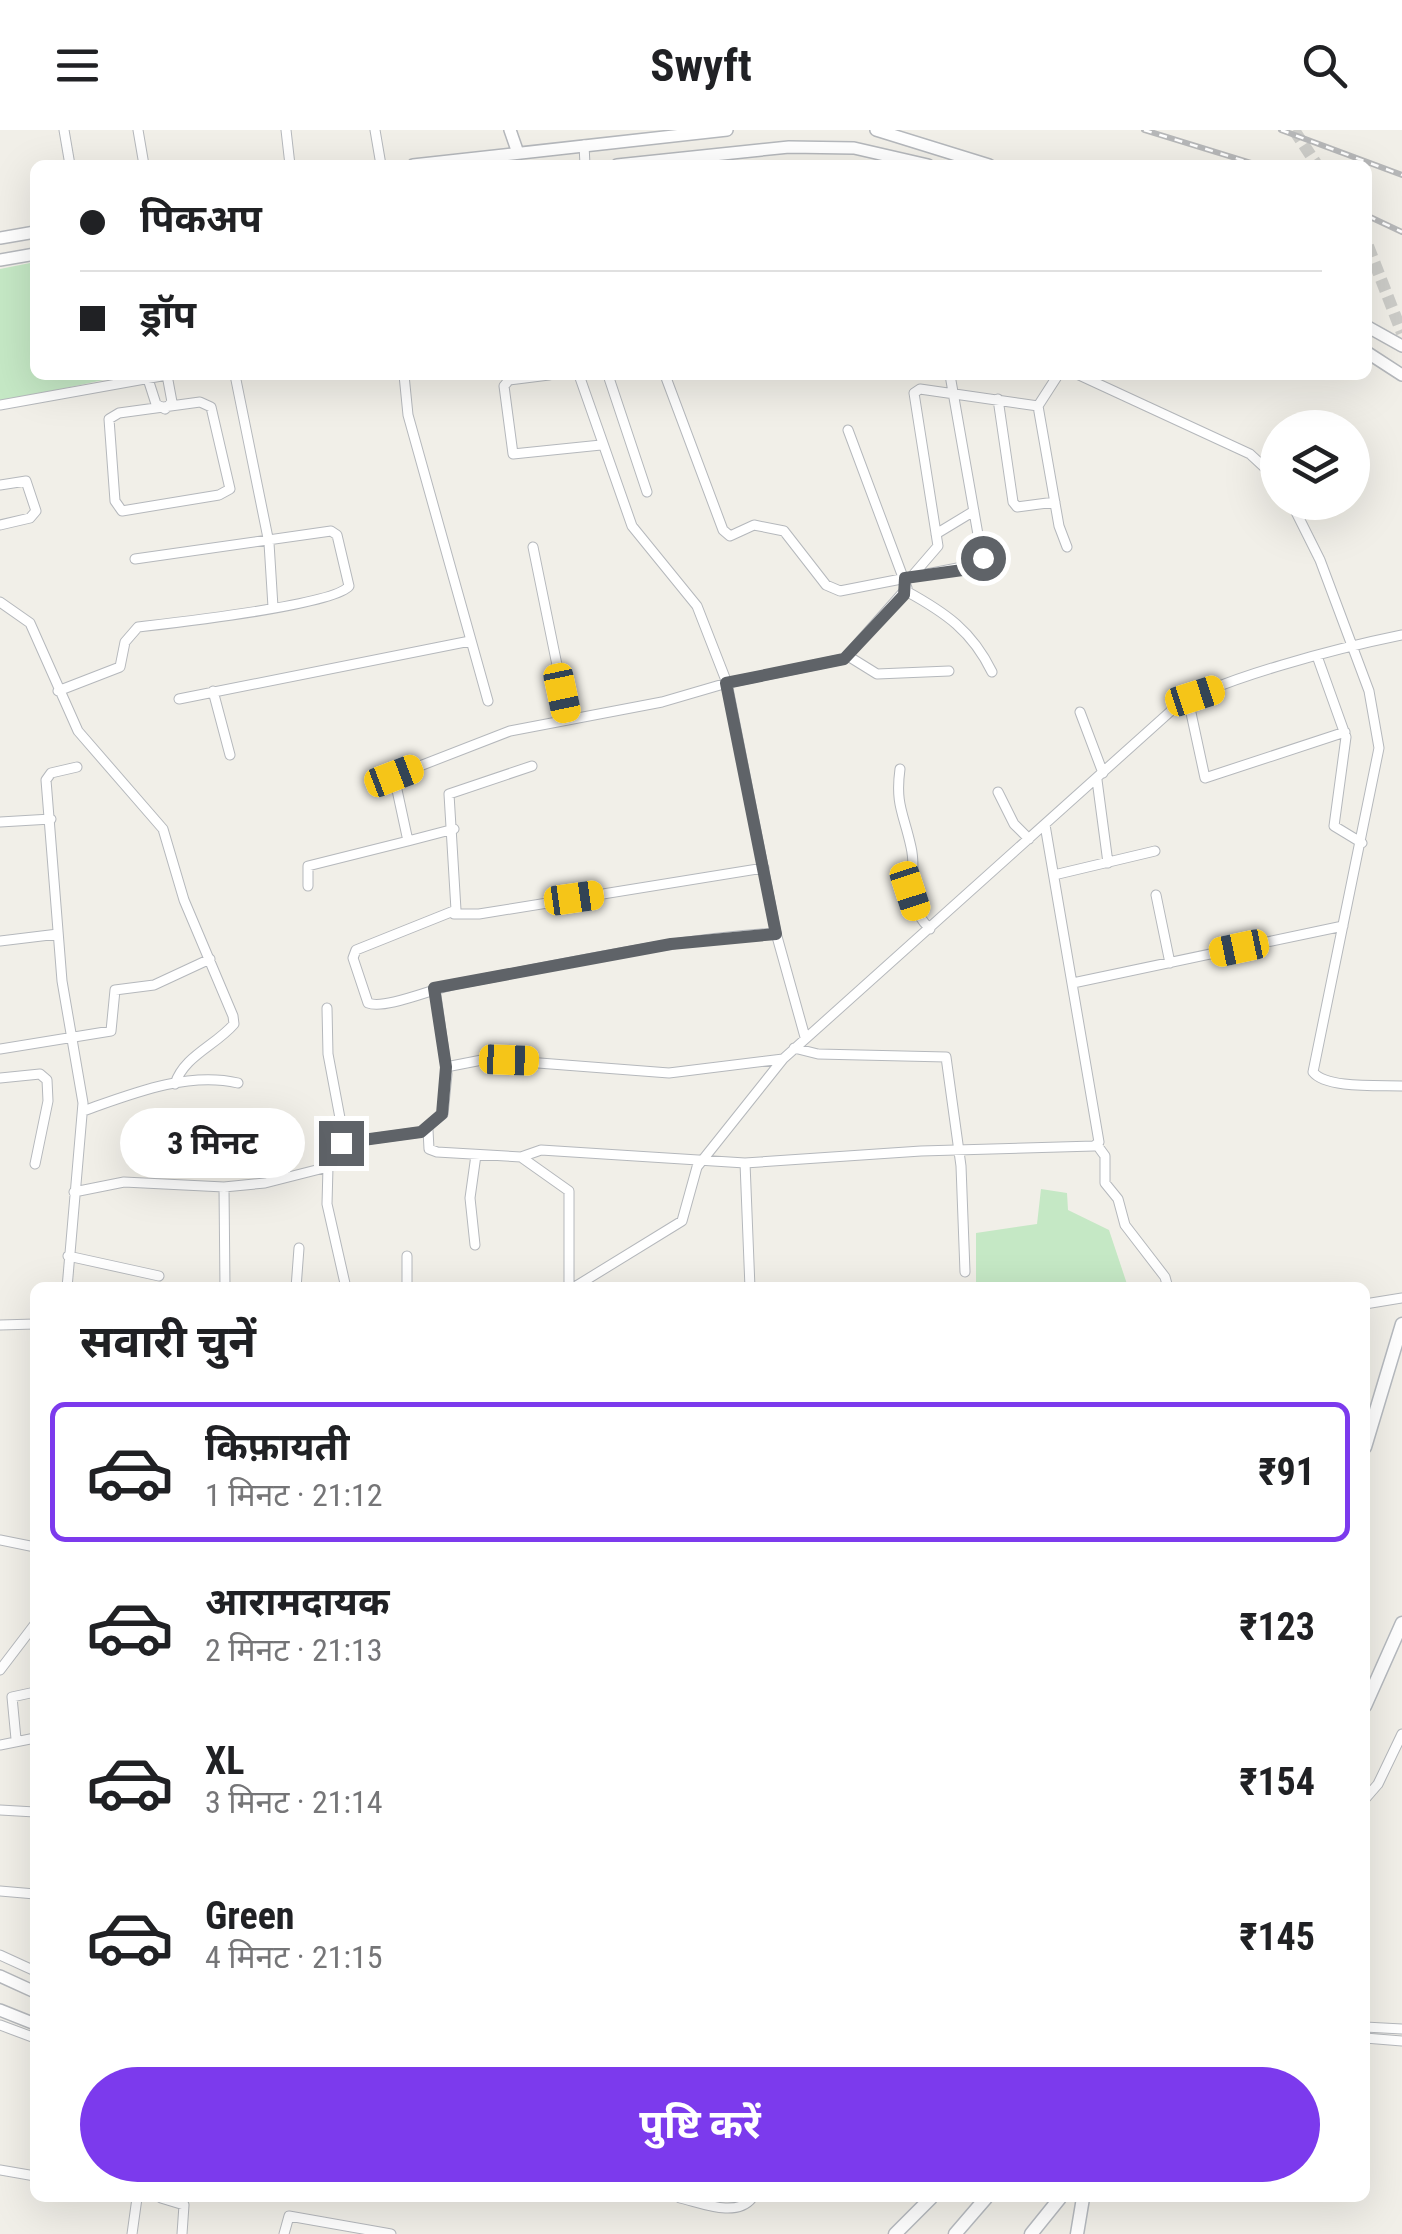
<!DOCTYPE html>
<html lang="hi">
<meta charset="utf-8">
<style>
:root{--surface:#fff;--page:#f6f6f6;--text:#202124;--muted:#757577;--line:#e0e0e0;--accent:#7c3aed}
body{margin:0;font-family:"Roboto Condensed","Noto Sans Devanagari",sans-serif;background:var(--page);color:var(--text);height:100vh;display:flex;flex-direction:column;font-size:38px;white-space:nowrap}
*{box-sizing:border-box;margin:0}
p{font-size:32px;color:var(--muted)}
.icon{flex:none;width:55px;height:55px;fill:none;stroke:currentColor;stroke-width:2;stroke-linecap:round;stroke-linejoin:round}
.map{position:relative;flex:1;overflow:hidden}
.details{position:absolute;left:30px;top:1152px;width:1340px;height:920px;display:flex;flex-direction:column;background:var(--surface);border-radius:15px;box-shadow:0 10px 40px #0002}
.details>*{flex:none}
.top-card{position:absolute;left:30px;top:30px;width:1342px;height:220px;border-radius:15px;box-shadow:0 10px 40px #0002;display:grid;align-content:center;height:220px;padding:0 50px;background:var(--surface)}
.fabs{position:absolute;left:1260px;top:280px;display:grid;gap:20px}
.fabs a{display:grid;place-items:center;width:110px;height:110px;border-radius:50%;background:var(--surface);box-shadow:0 10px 40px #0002;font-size:50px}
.end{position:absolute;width:45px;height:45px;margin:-22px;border:12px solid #5f6368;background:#fff;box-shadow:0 0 0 5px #fff}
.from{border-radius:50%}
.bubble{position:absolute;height:70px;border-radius:35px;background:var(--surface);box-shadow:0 10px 40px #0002;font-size:32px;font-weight:700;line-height:70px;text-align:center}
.car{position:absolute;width:30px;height:60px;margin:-30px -15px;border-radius:12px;box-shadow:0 0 8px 2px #0007;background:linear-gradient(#f5c518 24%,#345 0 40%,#f5c518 0 76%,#345 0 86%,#f5c518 0)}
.top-card b{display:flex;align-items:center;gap:35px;height:95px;font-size:38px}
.top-card b+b{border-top:2px solid var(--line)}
.top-card i{width:25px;height:25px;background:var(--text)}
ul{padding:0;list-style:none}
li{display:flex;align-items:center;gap:30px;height:140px;margin:0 20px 15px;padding:0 30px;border:5px solid transparent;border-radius:15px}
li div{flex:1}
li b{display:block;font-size:38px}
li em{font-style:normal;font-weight:700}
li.active{border-color:var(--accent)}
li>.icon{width:90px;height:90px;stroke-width:1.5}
h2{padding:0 50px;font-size:45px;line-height:120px}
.button{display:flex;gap:20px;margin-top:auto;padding:20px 50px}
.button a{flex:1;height:115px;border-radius:60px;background:var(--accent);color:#fff;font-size:40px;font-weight:700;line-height:115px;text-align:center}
header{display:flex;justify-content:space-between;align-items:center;height:130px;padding:0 50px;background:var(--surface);font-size:45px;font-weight:700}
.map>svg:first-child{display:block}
</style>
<header><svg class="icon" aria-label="menu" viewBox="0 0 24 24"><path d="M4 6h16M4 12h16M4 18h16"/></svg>Swyft<svg class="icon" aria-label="search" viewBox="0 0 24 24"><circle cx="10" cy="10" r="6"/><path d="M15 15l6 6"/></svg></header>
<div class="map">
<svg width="1402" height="2104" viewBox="0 0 1402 2104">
<rect width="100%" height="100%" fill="#f1efe8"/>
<path fill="#c5e8c5" d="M35,132V245H127L0,272V139Z
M1041,1059L1067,1063L1068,1080L1109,1100L1128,1157H976V1103L1037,1094Z"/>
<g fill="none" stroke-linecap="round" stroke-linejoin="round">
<path stroke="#ccccc8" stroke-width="12" stroke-dasharray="12 6" stroke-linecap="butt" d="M1294,0L1317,35
M1368,116L1402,203"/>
<defs>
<path id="minor" d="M64,0L70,35
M138,0L144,35
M286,0L290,35
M375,0L381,35
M584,15L585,35
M235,245L269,413L273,477
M404,245L408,285L488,571
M549,245L509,250L504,256L513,324L601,315
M579,245L632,396L697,476L727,553L776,803L805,907
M608,245L647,362
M665,245L723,400L730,406L754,395L784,401L826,455L840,461L983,433L950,245
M1079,245L1250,324L1278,350
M148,249L156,274L165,279L172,272L167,245
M998,269L1013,372L1017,377L1055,372
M200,272L211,277L230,359L219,365L122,381L115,371L109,289L119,283Z
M0,275L167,245
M1038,276L1058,245
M0,355L26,351L36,381L30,388L0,395
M1291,372L1320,430L1369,561L1379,618L1313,942C1326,959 1381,955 1402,956
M936,404L974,381
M533,417L568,589
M913,445L938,416L914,263L920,259L1038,276L1059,396L1067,417
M906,461C946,483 972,501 992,542
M0,472L30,493L78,601L163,699L184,770L233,886L234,894C215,916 184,926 175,954
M848,526L877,544L949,541
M1317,526L1346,607L1334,696L1362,713
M58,561L120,537L125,512L138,497C172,493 335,475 349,456L337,405L331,401L135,429
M213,561L230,625
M179,569L470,511
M1188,569L1205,648L1345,602
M1080,582L1103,643
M532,636L449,664L456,780L356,820L353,828L368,873C385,880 435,858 456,854C563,835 668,809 776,803
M900,639C895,675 904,684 911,717C919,751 899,767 930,799
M1097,650L1108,733
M998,662L1014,694L1029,709
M0,692L51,689
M454,699L408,711L394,646L510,601L662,572L727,553L844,529L907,458L848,300
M1054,745L1155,721
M308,756V736L408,711
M1156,765L1170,833
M454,784H479L764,738
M0,811L58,804
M1073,853L1343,796
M794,918L818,924L946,927L961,1036L965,1142
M0,919L111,901L115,860L154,855L210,829
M446,937L487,929L669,943L783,929
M0,948L40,944L47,950L48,971L35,1034
M83,981C131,964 187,941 238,953
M428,1000L429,1019L437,1022L521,1027L541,1020L745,1033
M341,1013L421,1002L443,984L447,944L435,858
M1097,1015L1105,1026V1053L1118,1069L1125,1095L1165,1147L1168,1158
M521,1027L569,1061V1158
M328,1037L327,1074L346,1158
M224,1057L225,1158
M74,1062L124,1052L224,1057L265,1053L328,1037L343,1004L328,924L327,878
M475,1115L470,1068L476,1025
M68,1126L159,1146
M407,1126V1158
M67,1158L83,973L62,851L46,650L51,643L77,637
M296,1158L299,1118
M573,1158L682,1091L697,1037L783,929L1172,580C1213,549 1348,516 1402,505
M750,1158L745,1033L921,1021L1094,1016L1099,1012L1045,695
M1365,1174L1402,1168
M0,1195L35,1194
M0,1410L35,1417
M0,1540L35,1494
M16,1609L12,1567L35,1562
M0,1615L35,1608
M1365,1669L1378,1654L1402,1604
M0,1680L35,1682
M0,1761L35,1764
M0,1825L35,1841
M0,1895L35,1908
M1365,1897L1402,1899
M1365,1908L1402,1911
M0,2040L35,2046
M161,2068L184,2075L182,2104
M680,2068C702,2073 736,2088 752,2068
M132,2104L137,2068
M284,2104L289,2086L391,2104"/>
<path id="tertiary" d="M510,0L518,23
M876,0L989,35
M413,35L727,0
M617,35L789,17L854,18L928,35
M0,108L35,102
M0,130L35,124
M1368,197L1402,216
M1368,223L1402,245
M0,1846L35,1862
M0,1880L35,1894"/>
<path id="secondary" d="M1365,1317L1402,1194
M1365,1576L1402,1493
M895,2104L931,2068
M955,2104L986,2068
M1031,2104L1060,2068
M1077,2104L1083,2068"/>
</defs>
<use href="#minor" stroke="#b5b8bc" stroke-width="11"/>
<use href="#tertiary" stroke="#b5b8bc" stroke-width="14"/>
<use href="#secondary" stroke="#b6babf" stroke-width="15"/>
<use href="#minor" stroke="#fff" stroke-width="9"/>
<use href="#tertiary" stroke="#fff" stroke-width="11"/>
<use href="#secondary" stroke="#fff" stroke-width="12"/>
<defs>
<path id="rail" d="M1144,0L1258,35
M1281,0L1402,45
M1368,86L1402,102"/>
</defs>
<use href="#rail" stroke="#b6b7b8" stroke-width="6"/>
<use href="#rail" stroke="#fff" stroke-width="2.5" stroke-dasharray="8" stroke-linecap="butt"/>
</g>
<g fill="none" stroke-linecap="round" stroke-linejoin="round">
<path stroke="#5f6368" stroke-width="12" d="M341,1013L421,1002L442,984L446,937L434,858L671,814L776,804L726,553L844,529L904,465L905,448L977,438L983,428"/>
</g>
</svg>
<div class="fabs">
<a><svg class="icon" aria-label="layers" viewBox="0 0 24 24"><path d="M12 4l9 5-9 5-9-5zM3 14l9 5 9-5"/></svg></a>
</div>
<i class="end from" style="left:983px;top:428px"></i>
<i class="end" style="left:341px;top:1013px"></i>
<div class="bubble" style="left:120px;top:978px;width:185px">3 मिनट</div>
<i class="car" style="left:562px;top:563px;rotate:168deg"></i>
<i class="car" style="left:1195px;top:566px;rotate:72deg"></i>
<i class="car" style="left:394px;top:646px;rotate:69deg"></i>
<i class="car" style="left:910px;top:761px;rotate:162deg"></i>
<i class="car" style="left:574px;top:768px;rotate:82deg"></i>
<i class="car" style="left:1239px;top:818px;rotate:258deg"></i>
<i class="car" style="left:509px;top:930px;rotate:92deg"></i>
<div class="top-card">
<b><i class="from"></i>पिकअप</b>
<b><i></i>ड्रॉप</b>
</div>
<section class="details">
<h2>सवारी चुनें</h2>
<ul>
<li class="active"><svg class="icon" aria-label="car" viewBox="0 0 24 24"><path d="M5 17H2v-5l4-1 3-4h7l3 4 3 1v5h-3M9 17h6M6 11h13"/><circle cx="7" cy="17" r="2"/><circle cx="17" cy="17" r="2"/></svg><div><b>किफ़ायती</b><p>1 मिनट · 21:12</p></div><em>₹91</em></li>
<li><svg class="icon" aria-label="car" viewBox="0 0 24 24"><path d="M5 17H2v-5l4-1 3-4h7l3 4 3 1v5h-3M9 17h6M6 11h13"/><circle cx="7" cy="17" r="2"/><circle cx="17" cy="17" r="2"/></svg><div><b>आरामदायक</b><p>2 मिनट · 21:13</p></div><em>₹123</em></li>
<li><svg class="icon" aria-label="car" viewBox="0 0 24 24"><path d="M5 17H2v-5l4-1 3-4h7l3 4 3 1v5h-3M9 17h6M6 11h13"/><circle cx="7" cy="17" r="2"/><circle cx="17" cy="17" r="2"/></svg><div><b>XL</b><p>3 मिनट · 21:14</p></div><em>₹154</em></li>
<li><svg class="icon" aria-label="car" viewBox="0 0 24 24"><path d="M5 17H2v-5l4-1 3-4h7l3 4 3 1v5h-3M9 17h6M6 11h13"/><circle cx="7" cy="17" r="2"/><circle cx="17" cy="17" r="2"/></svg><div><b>Green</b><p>4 मिनट · 21:15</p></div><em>₹145</em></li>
</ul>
<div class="button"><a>पुष्टि करें</a></div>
</section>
</div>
